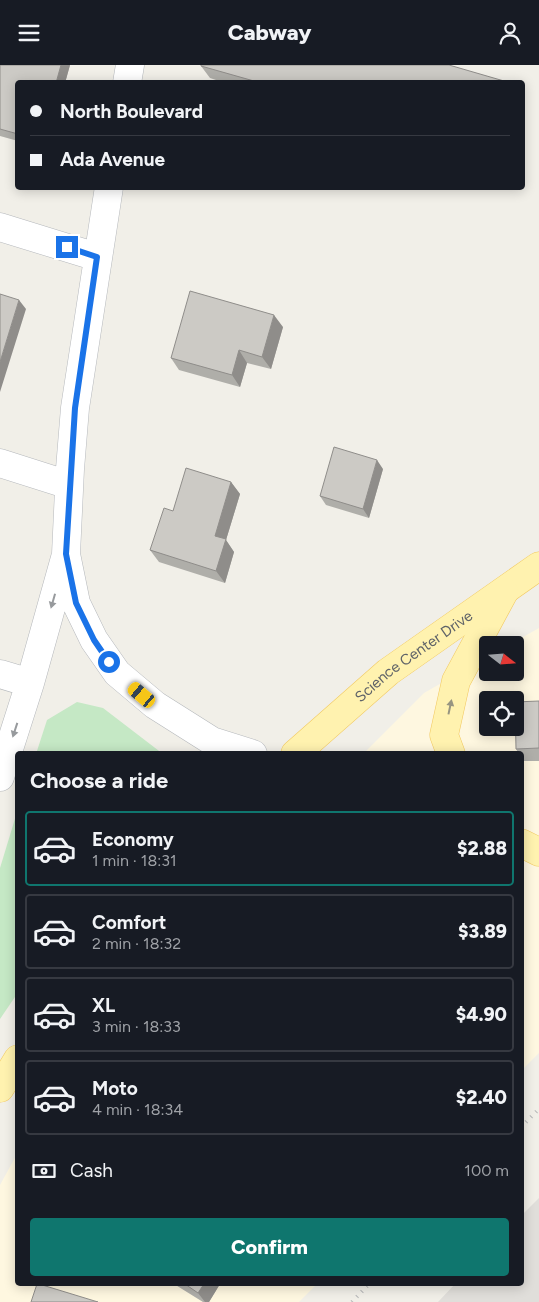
<!DOCTYPE html>
<meta charset="utf-8">
<style>
:root{--surface:#171b24;--page:#242831;--text:#f1f3f6;--muted:#9ea1a6;--line:#363941;--accent:#0f766e}
body{margin:0;font-family:Figtree,sans-serif;background:var(--page);color:var(--text);height:100vh;display:flex;flex-direction:column;font-size:19px;white-space:nowrap}
*{box-sizing:border-box;margin:0}
p{font-size:16px;color:var(--muted)}
.icon{flex:none;width:28px;height:28px;fill:none;stroke:currentColor;stroke-width:2;stroke-linecap:round;stroke-linejoin:round}
.map{position:relative;flex:1;overflow:hidden}
.sheet{position:absolute;left:15px;top:686px;width:509px;height:535px;display:flex;flex-direction:column;background:var(--surface);border-radius:5px;box-shadow:0 2px 12px #0003}
.sheet>*{flex:none}
.hud{position:absolute;left:15px;top:15px;width:510px;height:110px;border-radius:5px;box-shadow:0 2px 12px #0003;display:grid;align-content:center;height:110px;padding:0 15px;background:var(--surface)}
.needle{width:32px;rotate:107deg}
.tools{position:absolute;left:479px;top:571px;display:grid;gap:10px}
.tools a{display:grid;place-items:center;width:45px;height:45px;border-radius:5px;background:var(--surface);box-shadow:0 2px 12px #0003;font-size:25px}
.end{position:absolute;width:22px;height:22px;margin:-11px;border:6px solid #1a73e8;background:#fff;box-shadow:0 0 0 2px #fff}
.from{border-radius:50%}
.car{position:absolute;width:15px;height:30px;margin:-15px -8px;border-radius:6px;box-shadow:0 0 4px 1px #0007;background:linear-gradient(#f5c518 24%,#345 0 40%,#f5c518 0 76%,#345 0 86%,#f5c518 0)}
.hud b{display:flex;align-items:center;gap:18px;height:48px;font-size:19px}
.hud b+b{border-top:1px solid var(--line)}
.hud i{width:12px;height:12px;background:var(--text)}
ul{padding:0;list-style:none}
li{display:flex;align-items:center;gap:15px;height:75px;margin:0 10px 8px;padding:0 5px;border:2px solid var(--line);border-radius:5px}
li div{flex:1}
li b{display:block;font-size:19px}
li em{font-style:normal;font-weight:800}
li.current{border-color:var(--accent)}
li>.icon{width:45px;height:45px;stroke-width:1.5}
h2{padding:0 15px;font-size:22px;line-height:60px}
.pay{display:flex;align-items:center;gap:12px;height:55px;padding:0 15px;font-size:19px}
.pay p{margin-inline-start:auto}
.primary-button{display:flex;gap:10px;margin-top:auto;padding:10px 15px}
.primary-button a{flex:1;height:58px;border-radius:5px;background:var(--accent);color:#fff;font-size:20px;font-weight:800;line-height:58px;text-align:center}
header{display:flex;justify-content:space-between;align-items:center;height:65px;padding:0 15px;background:var(--surface);font-size:22px;font-weight:800}
.map>svg:first-child{display:block}
</style>
<header><svg class="icon" aria-label="menu" viewBox="0 0 24 24"><path d="M4 6h16M4 12h16M4 18h16"/></svg>Cabway<svg class="icon" aria-label="person" viewBox="0 0 24 24"><circle cx="12" cy="8" r="4"/><path d="M4 21q1-7 8-7t8 7"/></svg></header>
<div class="map">
<svg width="539" height="1237" viewBox="0 0 539 1237">
<rect width="100%" height="100%" fill="#f1efe8"/>
<path fill="#fef7e0" fill-rule="evenodd" d="M539,563V988L521,1006V689H363L424,628L487,592L488,608H515V580H509ZM488,635H515V662H488Z
M17,1089L18,1219H317L299,1237H0V1120Z"/>
<path fill="#e0deda" d="M539,1133V1237H438L455,1219H521V1151Z"/>
<path fill="#c5e8c5" d="M77,637L103,643L163,689H36L47,655Z
M17,747V929L0,954V803Z"/>
<g fill="none" stroke-linecap="round" stroke-linejoin="round">
<defs>
<path id="minor" d="M127,18L130,0
M109,122L75,343L70,404L66,489L76,538L94,575L117,608L155,640L212,676L253,689
M0,162L97,192
M0,398L69,420
M0,609L30,618
M0,712L30,618L65,493"/>
<g id="major">
<path id="s1" d="M295,689L388,607L539,501"/>
<path d="M451,689L444,670L456,616L504,527"/>
<path d="M521,778L539,787"/>
<path d="M0,1023L18,994"/>
</g>
</defs>
<use href="#minor" stroke="#b5b8bc" stroke-width="29"/>
<use href="#major" stroke="#f2c960" stroke-width="29"/>
<use href="#minor" stroke="#fff" stroke-width="28"/>
<use href="#major" stroke="#fff2af" stroke-width="28"/>
<path stroke="#b6b7b8" stroke-width="4" stroke-dasharray="1 6" stroke-linecap="butt" d="M521,1062L539,1044
M352,1237L369,1219"/>
</g>
<path fill="#afaea9" d="M0,0H70L65,18H18V76L0,71Z
M201,1L505,18H225L210,13Z
M283,262L271,304L247,298L240,322L179,305L171,293Z
M383,404L369,453L326,440L320,431Z
M231,417L240,429L226,475L234,487L225,518L159,497L150,485L173,446Z
M539,636V696H524L521,692V689H519L516,684Z
M174,1219H220L209,1237H203Z"/>
<path fill="#8f8d8a" d="M61,0H70L65,18H56Z
M19,235L26,244L0,327V297Z
M274,250L283,262L271,304L262,292Z
M239,285L247,298L240,322L232,310Z
M377,395L383,404L369,453L363,444Z
M231,417L240,429L226,475L234,487L225,518L216,506L215,471Z
M204,1219H220L209,1237H205L198,1228Z"/>
<path fill="#cccac5" stroke="#8f8d8a" d="M0,0H61L56,18H18V69L0,64Z
M201,0H449L504,16L503,18H261L201,1Z
M190,226L274,250L262,292L239,285L232,310L171,293Z
M0,229L19,235L0,297Z
M334,382L377,395L363,444L320,431Z
M186,403L231,417L215,471L226,474L216,506L150,485L164,443L173,446Z
M539,636V683L516,684L515,637Z
M37,1219H39L98,1237H31Z
M185,1219H204L198,1228Z"/>
<defs><path id="oneway-solid" d="M-6-.8H1V-3.2L6.5 0L1 3.2V.8H-6Z" transform="scale(1.25)"/></defs>
<g fill="#979a9d">
<use href="#oneway-solid" transform="translate(53 536) rotate(106)"/>
<use href="#oneway-solid" transform="translate(15 665) rotate(108)"/>
</g>
<use fill="#979581" href="#oneway-solid" transform="translate(450 642) rotate(-78)"/>
<g fill="none" stroke-linecap="round" stroke-linejoin="round">
<path stroke="#1a73e8" stroke-width="6" d="M67,182L97,192L75,343L66,489L76,538L94,575L109,597"/>
</g>
<g text-anchor="middle" stroke-width="5" stroke-linejoin="round" paint-order="stroke">
<g font-size="15" fill="#5f6368" stroke="#fff">
<text dy="5" stroke="none"><textPath href="#s1" startOffset="154">Science Center Drive</textPath></text>
</g>
</g>
</svg>
<div class="tools">
<a><svg class="needle" viewBox="-14 -14 28 28"><path d="M0-13l5 13h-10z" fill="#e53935"/><path d="M0 13l5-13h-10z" fill="#9ea1a6"/></svg></a>
<a><svg class="icon" aria-label="locate" viewBox="0 0 24 24"><circle cx="12" cy="12" r="6"/><path d="M12 2v4M12 18v4M2 12h4M18 12h4"/></svg></a>
</div>
<i class="end from" style="left:109px;top:597px"></i>
<i class="end" style="left:67px;top:182px"></i>
<i class="car" style="left:142px;top:630px;rotate:310deg"></i>
<div class="hud">
<b><i class="from"></i>North Boulevard</b>
<b><i></i>Ada Avenue</b>
</div>
<section class="sheet">
<h2>Choose a ride</h2>
<ul>
<li class="current"><svg class="icon" aria-label="car" viewBox="0 0 24 24"><path d="M5 17H2v-5l4-1 3-4h7l3 4 3 1v5h-3M9 17h6M6 11h13"/><circle cx="7" cy="17" r="2"/><circle cx="17" cy="17" r="2"/></svg><div><b>Economy</b><p>1 min · 18:31</p></div><em>$2.88</em></li>
<li><svg class="icon" aria-label="car" viewBox="0 0 24 24"><path d="M5 17H2v-5l4-1 3-4h7l3 4 3 1v5h-3M9 17h6M6 11h13"/><circle cx="7" cy="17" r="2"/><circle cx="17" cy="17" r="2"/></svg><div><b>Comfort</b><p>2 min · 18:32</p></div><em>$3.89</em></li>
<li><svg class="icon" aria-label="car" viewBox="0 0 24 24"><path d="M5 17H2v-5l4-1 3-4h7l3 4 3 1v5h-3M9 17h6M6 11h13"/><circle cx="7" cy="17" r="2"/><circle cx="17" cy="17" r="2"/></svg><div><b>XL</b><p>3 min · 18:33</p></div><em>$4.90</em></li>
<li><svg class="icon" aria-label="car" viewBox="0 0 24 24"><path d="M5 17H2v-5l4-1 3-4h7l3 4 3 1v5h-3M9 17h6M6 11h13"/><circle cx="7" cy="17" r="2"/><circle cx="17" cy="17" r="2"/></svg><div><b>Moto</b><p>4 min · 18:34</p></div><em>$2.40</em></li>
</ul>
<div class="pay"><svg class="icon" aria-label="cash" viewBox="0 0 24 24"><path d="M3 7h18v10H3z"/><circle cx="12" cy="12" r="2"/></svg>Cash<p>100 m</p></div>
<div class="primary-button"><a>Confirm</a></div>
</section>
</div>
